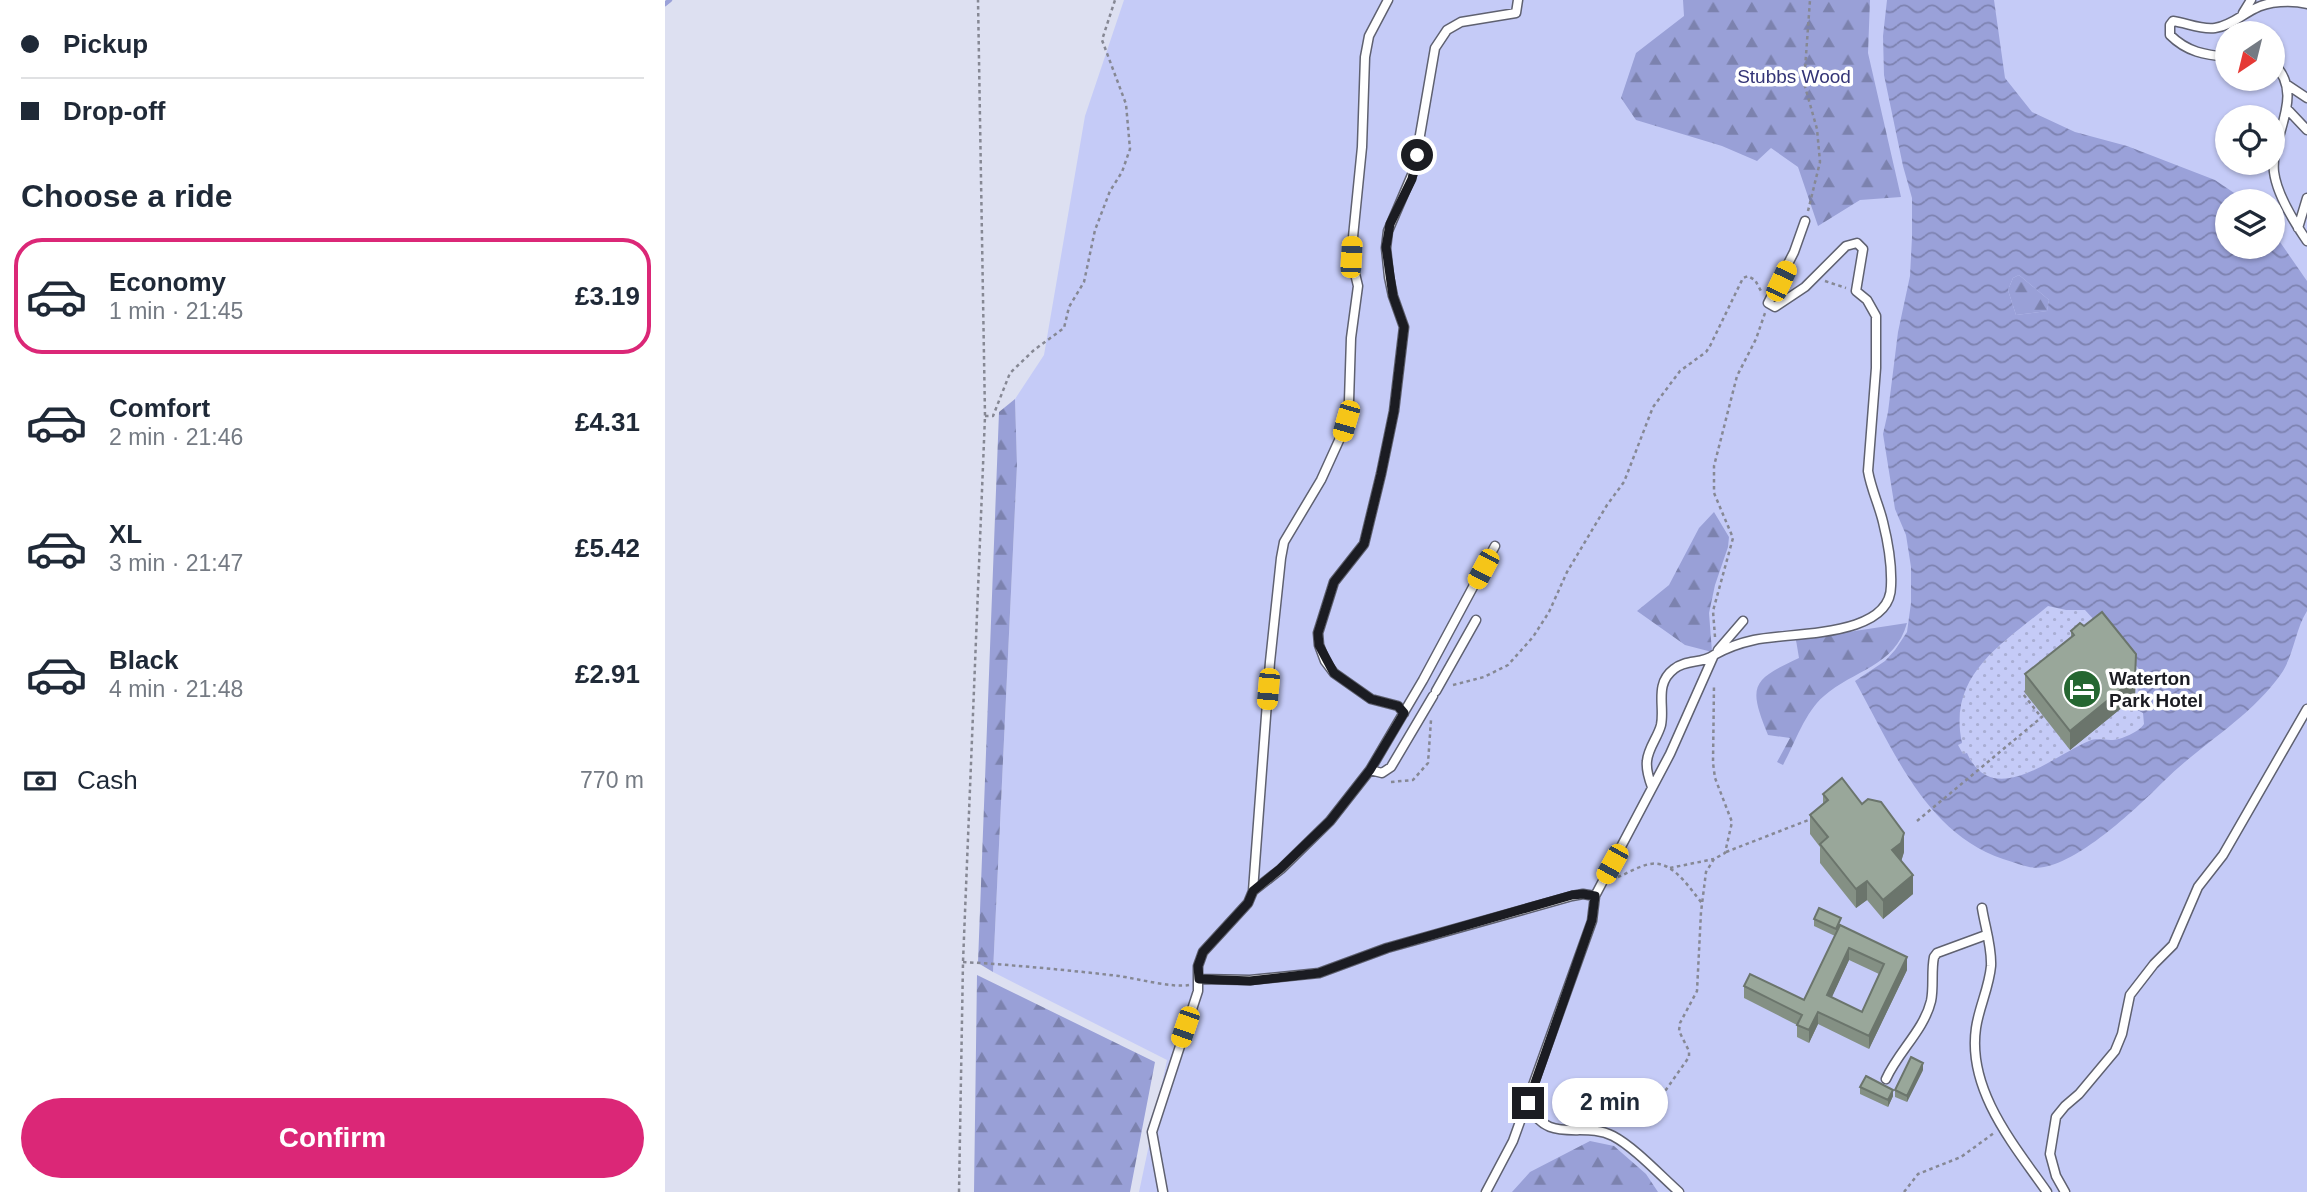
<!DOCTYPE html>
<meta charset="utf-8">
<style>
:root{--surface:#fff;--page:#f2f2f3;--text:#1f2937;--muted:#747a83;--line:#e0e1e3;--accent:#db2777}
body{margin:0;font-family:Helvetica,sans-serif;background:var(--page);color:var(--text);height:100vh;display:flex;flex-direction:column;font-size:26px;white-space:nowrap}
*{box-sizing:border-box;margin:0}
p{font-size:23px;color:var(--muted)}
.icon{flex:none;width:38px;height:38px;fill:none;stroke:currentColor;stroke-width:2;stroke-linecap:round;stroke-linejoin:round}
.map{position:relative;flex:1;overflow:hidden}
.side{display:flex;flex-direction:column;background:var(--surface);width:665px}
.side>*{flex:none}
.hud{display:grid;align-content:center;height:154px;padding:0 21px;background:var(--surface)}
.needle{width:46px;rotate:215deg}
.fabs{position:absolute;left:1550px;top:21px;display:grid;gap:14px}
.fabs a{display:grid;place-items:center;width:70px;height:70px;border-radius:50%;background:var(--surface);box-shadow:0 2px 5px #0004;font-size:35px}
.end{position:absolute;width:32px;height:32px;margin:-16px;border:9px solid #1b1c22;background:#fff;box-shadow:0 0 0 4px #fff}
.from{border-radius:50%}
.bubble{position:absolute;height:49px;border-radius:24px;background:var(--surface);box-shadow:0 2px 5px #0004;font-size:23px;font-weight:600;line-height:49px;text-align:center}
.car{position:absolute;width:21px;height:42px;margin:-21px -10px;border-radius:9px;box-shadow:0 0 5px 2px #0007;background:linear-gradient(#f5c518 24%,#345 0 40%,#f5c518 0 76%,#345 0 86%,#f5c518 0)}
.hud b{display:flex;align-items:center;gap:24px;height:66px;font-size:26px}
.hud b+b{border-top:2px solid var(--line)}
.hud i{width:18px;height:18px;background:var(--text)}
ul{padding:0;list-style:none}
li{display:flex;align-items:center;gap:21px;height:116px;margin:0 14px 10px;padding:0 7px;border:4px solid transparent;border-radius:28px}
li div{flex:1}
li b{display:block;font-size:26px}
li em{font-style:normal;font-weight:600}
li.active{border-color:var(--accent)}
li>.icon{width:63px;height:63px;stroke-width:1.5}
h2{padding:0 21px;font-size:32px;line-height:84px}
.pay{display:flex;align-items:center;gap:18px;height:77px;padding:0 21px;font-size:26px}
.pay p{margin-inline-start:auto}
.primary-button{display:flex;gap:14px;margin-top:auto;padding:14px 21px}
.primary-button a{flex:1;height:80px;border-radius:42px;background:var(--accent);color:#fff;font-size:28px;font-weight:600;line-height:80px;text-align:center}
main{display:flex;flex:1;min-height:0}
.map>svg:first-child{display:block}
</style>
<main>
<section class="side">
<div class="hud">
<b><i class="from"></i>Pickup</b>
<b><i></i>Drop-off</b>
</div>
<h2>Choose a ride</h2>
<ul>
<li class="active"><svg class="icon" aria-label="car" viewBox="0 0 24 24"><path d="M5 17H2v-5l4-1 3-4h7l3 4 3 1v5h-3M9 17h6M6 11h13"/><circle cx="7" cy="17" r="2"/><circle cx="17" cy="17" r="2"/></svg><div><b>Economy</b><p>1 min · 21:45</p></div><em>£3.19</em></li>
<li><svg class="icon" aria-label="car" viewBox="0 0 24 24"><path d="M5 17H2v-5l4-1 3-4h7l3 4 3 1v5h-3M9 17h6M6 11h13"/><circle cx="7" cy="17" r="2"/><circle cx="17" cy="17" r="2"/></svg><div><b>Comfort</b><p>2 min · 21:46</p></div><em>£4.31</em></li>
<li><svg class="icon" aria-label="car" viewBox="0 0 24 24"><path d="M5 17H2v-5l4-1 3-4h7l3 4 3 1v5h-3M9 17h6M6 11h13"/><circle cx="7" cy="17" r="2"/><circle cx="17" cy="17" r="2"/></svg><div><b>XL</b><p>3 min · 21:47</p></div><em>£5.42</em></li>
<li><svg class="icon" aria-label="car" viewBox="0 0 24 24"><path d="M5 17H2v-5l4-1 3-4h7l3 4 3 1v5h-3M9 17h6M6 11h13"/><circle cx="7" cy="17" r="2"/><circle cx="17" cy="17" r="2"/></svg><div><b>Black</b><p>4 min · 21:48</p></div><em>£2.91</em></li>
</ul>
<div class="pay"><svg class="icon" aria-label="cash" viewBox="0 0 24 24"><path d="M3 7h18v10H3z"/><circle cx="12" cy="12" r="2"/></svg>Cash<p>770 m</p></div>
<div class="primary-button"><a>Confirm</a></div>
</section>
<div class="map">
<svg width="1642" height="1192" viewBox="0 0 1642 1192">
<defs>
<pattern id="forest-firs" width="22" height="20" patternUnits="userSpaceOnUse" patternTransform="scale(1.75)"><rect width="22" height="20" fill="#99a0d7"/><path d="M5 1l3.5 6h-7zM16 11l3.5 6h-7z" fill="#7c82ae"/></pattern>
<pattern id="garden-dots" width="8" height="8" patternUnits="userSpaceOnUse" patternTransform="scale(1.75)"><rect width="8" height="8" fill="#c5cbf7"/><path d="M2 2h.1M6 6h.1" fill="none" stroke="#a9aed3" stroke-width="1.8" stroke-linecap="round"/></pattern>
<pattern id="water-waves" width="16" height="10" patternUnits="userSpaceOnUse" patternTransform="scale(1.75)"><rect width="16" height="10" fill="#9aa1d9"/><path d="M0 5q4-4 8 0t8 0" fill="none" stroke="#7d82b0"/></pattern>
</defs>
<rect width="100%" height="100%" fill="#dde0f1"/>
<path fill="#c5cbf7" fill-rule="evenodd" d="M459,0H1642V1192H474L502,1060L328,972L352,465L350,399L379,355L420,116ZM1563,33H1608V79H1563ZM1563,117H1608V163H1563ZM1563,201H1608V247H1563Z"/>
<path fill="url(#forest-firs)" d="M1018,0H1205L1203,53L1236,197L1195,200L1153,226L1133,167L1106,148L1092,161L1057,146L971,120L956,98L971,53L1019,16Z
M1354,275L1384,300L1382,311L1351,315L1343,290L1348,278Z
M350,399L352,465L328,972L313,963L334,412Z
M1049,512L1064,537L1063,547L1050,585L1044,613L1047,652L1020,645L972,611L1004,585L1034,528Z
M1242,623C1230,667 1188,670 1159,696C1140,712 1130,743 1118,765L1112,762L1125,738L1103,735C1083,686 1086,680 1134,658L1131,640Z
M312,975L490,1062L465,1192H309Z
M925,1141L949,1146L981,1174L993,1192H847L865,1172Z"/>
<path fill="url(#garden-dots)" d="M1383,606L1401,610H1420L1474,669L1472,695L1479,724L1476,728L1450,740L1427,739L1392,760L1382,762L1351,778L1332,779L1314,772L1302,754L1298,755L1293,744L1296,742C1282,674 1339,643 1383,606Z"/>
<path fill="url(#water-waves)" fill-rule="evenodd" d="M1222,0H1329L1340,78L1367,112L1410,132L1462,146L1550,180L1581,201H1563V247H1608V232L1642,281V611C1630,630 1629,655 1616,674C1585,718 1536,744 1499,781C1472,808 1417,860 1379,867C1365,870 1352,863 1338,859C1260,833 1227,747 1190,681L1220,661L1230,650L1242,632L1246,603V567L1241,535L1230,509L1218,434L1223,412L1233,332L1245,276L1247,237V198L1238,166L1219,75L1218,36ZM1354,275L1384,300L1382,311L1351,315L1343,290L1348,278ZM1383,606L1401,610H1420L1474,669L1473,699L1465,706L1478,713L1479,724C1474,732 1456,740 1446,740C1438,740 1431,738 1424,741C1389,755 1328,811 1302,753L1298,754L1293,745L1297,743C1282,674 1339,643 1383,606Z"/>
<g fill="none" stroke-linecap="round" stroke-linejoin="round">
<path stroke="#9aa1d9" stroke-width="4.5" d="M0,4L5,0"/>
<defs>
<path id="lane" d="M1578,13L1586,0
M1563,57C1540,55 1522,52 1505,35V25L1508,21C1522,23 1536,30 1550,28C1565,26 1577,15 1589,9C1603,1 1627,0 1642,4
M1608,63C1642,95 1605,136 1609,172C1612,195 1629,222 1642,241
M1621,84L1642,98
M1624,111L1642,130
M1633,228L1642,198
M1053,650L1078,621
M1049,655C1061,648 1075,643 1089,640C1126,632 1226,638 1226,586C1227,565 1223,542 1218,522C1214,505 1206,489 1203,471L1211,368V316L1202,300L1191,291L1198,249L1192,243L1181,246L1140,287L1110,307L1103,303L1129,252L1140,221
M771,691L811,620
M739,713L733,706L706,699L669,673L660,661L654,645L653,633L669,582L699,544L716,474L729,411L739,327L728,296L724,277L721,248L723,231L749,170L770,48L782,30L796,22L851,13L853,0
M705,770L717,773L726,767L768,696
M588,891L616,869L665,821L705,770L758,680L830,546
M1317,908C1320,927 1327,947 1326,966C1324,988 1314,1007 1311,1028C1302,1090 1349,1145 1382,1192
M534,979L585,980L654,973L722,948L907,896L918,894L930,896
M1221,1079C1233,1052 1259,1030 1266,1001C1269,987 1266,971 1269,957L1272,953L1321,935
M863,1103C882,1147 917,1120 948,1136C969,1147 995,1175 1014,1192
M498,1192L487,1132L533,991V966L538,952L583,903L588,891L605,662L616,558L619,542L656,480L676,436L681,421L684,401L686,338L693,286L686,257L697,147L700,57L704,36L723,0
M821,1192L848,1141L927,921L930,896L1005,754L1049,655C1037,664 1021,659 1009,669C989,684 1000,706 996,725C993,737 983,748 982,761C981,769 984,779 987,787
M1400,1192L1391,1176L1385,1154L1391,1117L1400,1106L1414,1094L1450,1051L1457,1034L1465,995L1489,964L1508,945L1533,887L1558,855L1642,709"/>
</defs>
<use href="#lane" stroke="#5f6170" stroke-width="11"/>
<path stroke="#868894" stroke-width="2.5" stroke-dasharray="3.5 3.5" stroke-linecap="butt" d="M1143,211L1155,162L1152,129L1139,83L1145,0
M1160,281L1181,288
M320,416H328L345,373L369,350L399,328L404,307L419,282L430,230L445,191L457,172L465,149L461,104L437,40L450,0
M1050,637L1048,611L1068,538L1049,493V466L1072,376L1091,339L1100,313
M788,685L819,677L843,665L868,637L884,612L902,572L942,505L959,482L988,407L1015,371L1041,352L1045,346L1078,278L1083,276L1090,280L1096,291
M1362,690L1358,694L1376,717
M726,782L748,780L763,763L766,720
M1252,821L1378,716
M1061,852L1146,819
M1005,868L1049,859
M953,877C963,873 974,866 985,864C1008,860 1024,888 1037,903
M298,962C350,965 402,970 454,976C474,979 507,988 524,985
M949,1126L980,1109L998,1094L1024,1057V1051L1014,1031L1015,1023L1032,991L1036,912L1041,872L1049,859L1060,853L1067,822L1050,778L1048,763L1049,685
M294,1192L298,962L320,416L313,0
M1239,1192L1253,1174L1296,1157L1329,1133"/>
<use href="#lane" stroke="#fff" stroke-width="8"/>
</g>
<path fill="#849084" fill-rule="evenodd" d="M1406,631L1471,673L1470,697L1405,750L1360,693V674L1406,638Z
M1158,794L1197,804L1239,852L1236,861L1248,894L1218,919L1202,900L1191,908L1155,863V847L1145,834V815L1158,805Z
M1149,919L1176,924V926L1242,970L1204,1049L1153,1024L1144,1043L1132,1037V1025L1079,998V986L1139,1000L1170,936L1149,926ZM1184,960L1214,974L1197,1012L1166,998Z
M1258,1070L1242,1102L1230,1097V1090Z
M1195,1087L1228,1096L1223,1107L1195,1094Z"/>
<path fill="#6b756c" d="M1471,654L1470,697L1405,750V731Z
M1239,833V852L1236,862L1227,850Z
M1248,875V894L1218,919V900Z
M1202,881V900L1191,908V889Z
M1184,948V960L1162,1008V995Z
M1242,957V970L1204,1049V1036Z
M1153,1012V1024L1144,1043V1030Z
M1258,1063V1070L1242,1102V1096Z
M1228,1090V1096L1223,1107V1100Z"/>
<path fill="#99a79a" stroke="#6b756c" stroke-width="2" fill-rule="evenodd" d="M1437,612L1471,654L1470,678L1405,731L1360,674L1409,635L1406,631L1415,623L1419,626Z
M1177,778L1197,804L1203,799L1216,802L1239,833L1236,843L1227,850L1248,875L1218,900L1202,881L1191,889L1155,844L1163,837L1145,815L1163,800L1158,794Z
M1154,908L1176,918L1171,929L1149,919Z
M1175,925L1242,957L1204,1036L1153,1012L1144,1030L1132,1025L1137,1015L1079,986L1085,974L1139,1000ZM1184,948L1219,964L1197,1012L1162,995Z
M1246,1057L1258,1063L1242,1096L1230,1090Z
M1201,1076L1228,1090L1223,1100L1195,1087Z"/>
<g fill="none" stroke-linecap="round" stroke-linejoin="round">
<path stroke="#1b1c22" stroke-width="9" d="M752,155L747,179L725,224L721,247L728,296L739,327L729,411L716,474L699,544L669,582L653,633L654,645L669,673L706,699L733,706L739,713L705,770L665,821L615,869L588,891L583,903L538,952L533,966L534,979L585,981L654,973L722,948L907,895L918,894L930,896L927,920L863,1103"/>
</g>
<defs>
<symbol id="hotel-disc" viewBox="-11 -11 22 22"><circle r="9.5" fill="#256731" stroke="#fff"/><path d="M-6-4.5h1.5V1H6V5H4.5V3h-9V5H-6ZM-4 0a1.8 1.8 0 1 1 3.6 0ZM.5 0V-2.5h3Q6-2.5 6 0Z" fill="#fff"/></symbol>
</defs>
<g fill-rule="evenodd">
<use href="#hotel-disc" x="1395" y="667" width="44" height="44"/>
</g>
<g text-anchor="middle" stroke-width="7" stroke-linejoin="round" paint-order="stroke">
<g font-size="19" fill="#343577" stroke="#fff">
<text x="1129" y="83">Stubbs Wood</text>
</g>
<g font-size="19" font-weight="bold" fill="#1b1c22" stroke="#fff" text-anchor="start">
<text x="1444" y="685">Waterton<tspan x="1444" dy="22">Park Hotel</tspan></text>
</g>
</g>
</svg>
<div class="fabs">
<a><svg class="needle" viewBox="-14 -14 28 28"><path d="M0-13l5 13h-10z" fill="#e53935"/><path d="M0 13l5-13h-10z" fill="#747a83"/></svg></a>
<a><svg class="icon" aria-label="locate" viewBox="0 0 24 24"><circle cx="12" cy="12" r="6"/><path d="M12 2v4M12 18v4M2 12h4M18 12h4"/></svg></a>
<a><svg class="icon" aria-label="layers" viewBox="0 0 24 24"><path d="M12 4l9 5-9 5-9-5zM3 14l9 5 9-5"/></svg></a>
</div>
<i class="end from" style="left:752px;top:155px"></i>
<i class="end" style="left:863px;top:1103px"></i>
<div class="bubble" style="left:887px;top:1078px;width:116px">2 min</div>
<i class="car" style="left:686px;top:257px;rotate:3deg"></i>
<i class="car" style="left:1116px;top:281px;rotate:25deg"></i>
<i class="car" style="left:681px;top:421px;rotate:196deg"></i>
<i class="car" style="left:818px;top:569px;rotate:208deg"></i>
<i class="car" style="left:603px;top:689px;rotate:185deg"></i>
<i class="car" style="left:947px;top:864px;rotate:209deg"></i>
<i class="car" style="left:520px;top:1027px;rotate:199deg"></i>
</div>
</main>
